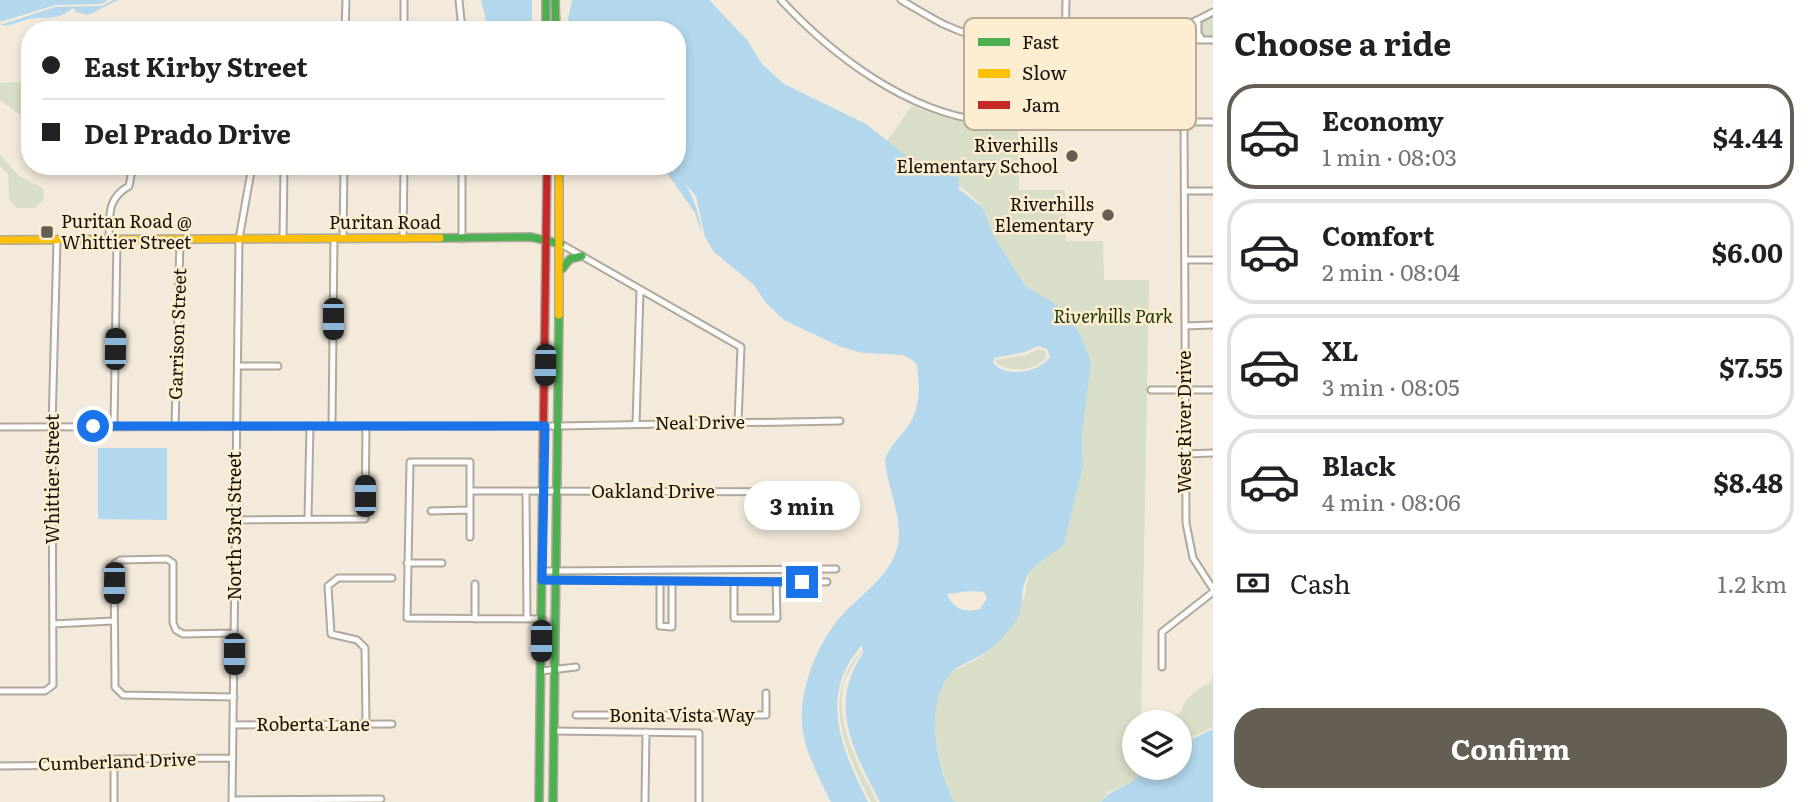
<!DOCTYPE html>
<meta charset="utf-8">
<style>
:root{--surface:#fff;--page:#f2f2f2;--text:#202124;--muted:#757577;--line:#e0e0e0;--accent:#655e52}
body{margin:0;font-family:Literata,serif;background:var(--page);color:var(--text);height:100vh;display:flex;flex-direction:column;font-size:26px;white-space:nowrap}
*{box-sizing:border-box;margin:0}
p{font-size:23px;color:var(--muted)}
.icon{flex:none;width:38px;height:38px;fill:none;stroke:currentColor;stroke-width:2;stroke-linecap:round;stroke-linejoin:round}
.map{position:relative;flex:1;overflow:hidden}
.drawer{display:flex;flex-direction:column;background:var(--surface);width:595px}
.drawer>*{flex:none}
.hud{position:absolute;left:21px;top:21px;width:665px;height:154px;border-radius:28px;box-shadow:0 4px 10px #0003;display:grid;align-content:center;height:154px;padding:0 21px;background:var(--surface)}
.buttons{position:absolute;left:1122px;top:710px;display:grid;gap:14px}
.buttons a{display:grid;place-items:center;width:70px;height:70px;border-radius:50%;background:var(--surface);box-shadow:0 4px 10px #0003;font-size:35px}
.end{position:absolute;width:32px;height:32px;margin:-16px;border:9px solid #1a73e8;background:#fff;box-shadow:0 0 0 4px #fff}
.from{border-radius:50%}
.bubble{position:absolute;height:49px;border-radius:24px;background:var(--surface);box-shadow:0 4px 10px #0003;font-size:23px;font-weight:700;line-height:49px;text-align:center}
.car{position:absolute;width:21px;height:42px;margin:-21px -10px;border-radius:9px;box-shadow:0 0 5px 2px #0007;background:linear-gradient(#222 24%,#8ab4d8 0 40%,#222 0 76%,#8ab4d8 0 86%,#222 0)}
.hud b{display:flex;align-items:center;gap:24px;height:66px;font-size:26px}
.hud b+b{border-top:2px solid var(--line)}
.hud i{width:18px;height:18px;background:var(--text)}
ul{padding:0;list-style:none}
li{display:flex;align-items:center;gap:21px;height:105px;margin:0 14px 10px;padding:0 7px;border:4px solid var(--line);border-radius:28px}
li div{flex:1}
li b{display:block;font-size:26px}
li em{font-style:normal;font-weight:700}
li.current{border-color:var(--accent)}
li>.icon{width:63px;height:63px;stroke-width:1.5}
h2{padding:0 21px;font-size:32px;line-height:84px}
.pay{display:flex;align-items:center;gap:18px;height:77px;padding:0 21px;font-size:26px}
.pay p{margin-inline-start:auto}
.cta{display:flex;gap:14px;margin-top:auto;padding:14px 21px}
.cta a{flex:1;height:80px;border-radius:28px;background:var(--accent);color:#fff;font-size:28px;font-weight:700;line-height:80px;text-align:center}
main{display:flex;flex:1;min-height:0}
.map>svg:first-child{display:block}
</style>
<main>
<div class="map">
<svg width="1213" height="802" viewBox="0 0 1213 802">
<rect width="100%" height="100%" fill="#f3eadb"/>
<path fill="#d8dec7" d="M1213,14V37L1153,38Z
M18,82L30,90V149L21,145L23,117L0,100V83Z
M912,106C951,122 976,126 1018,128L1019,190H1065L1066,241H1103L1104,280H1149L1141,723H1134V768H1141L1140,778L1108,792L1101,802H954C941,777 927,713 940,686C949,668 969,666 983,655C992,647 1019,608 1024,598C1028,586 1025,578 1034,568C1042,559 1054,552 1064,545L1083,466L1082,436L1091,362L1082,336L1051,301L1026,287L994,237L983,208L972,196L939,170L914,162L887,141Z
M0,155L19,176L43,188L44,199L35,208H17L9,199L8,174L0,166Z
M1038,349L1045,351L1047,357C1036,371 1009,374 995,362V360L1026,355Z
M861,651C857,661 849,670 845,680C832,720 860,768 877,802H871C847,755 819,697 861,651Z
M1213,671V727L1180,743V723H1144V712L1153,721L1180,713C1185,697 1197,689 1211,682Z"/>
<path fill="#b3d7ec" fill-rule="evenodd" d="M0,0H108L101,4L55,5L0,22Z
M113,0H118L88,15L76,12L73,8C58,21 47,16 29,19C18,21 12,27 0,25L55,7L102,6Z
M481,0H532V30H497L486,20Z
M572,0H709L748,41L762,64L784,84L866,124L914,162L939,170H951L959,179V189L983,208L994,237L1026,287L1051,301L1071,321L1082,337L1091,362L1082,436L1083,466L1064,545C1051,555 1031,565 1025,581C1020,595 1024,609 1015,622C1006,634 995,647 981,655C972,661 961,664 953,671C922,701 937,767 954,802H880C854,752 827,705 863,653L862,645C817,696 842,749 868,802H831C819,778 803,749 802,722C800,686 819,640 843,614C862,594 889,576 897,549C905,521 887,488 885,460C890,444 902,436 910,423C921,406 920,381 916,363L904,355L863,353L841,347L784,320L766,303L754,285L714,252L705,237L696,196L669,166H677V30H566ZM1038,346L1047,349L1050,357C1039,372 1007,379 993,363L994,358L1025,352ZM971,591L984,592L987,598L980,609C965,613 954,610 947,594Z
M662,166C689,175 699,210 702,235L695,213Z
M98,448H167V520L98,519Z
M1213,729V802H1101C1114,785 1136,786 1146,768H1180V745Z"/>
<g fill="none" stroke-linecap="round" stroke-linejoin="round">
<defs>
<path id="street" d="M459,0L462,30
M781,0C833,56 906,111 983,121L1213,122
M901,0C915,8 929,17 943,24C1021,61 1139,54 1213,12
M1198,20V33L1202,40
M345,30L346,0
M404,30V0
M1149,40H1213
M1053,122L1065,49L1066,0
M1184,122L1186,523L1193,558L1213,589
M462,166V239
M1185,191H1213
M343,238L344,166
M403,238L404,166
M283,239L284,166
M109,240C110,216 106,199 129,186L133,166
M561,244L741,347L738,422
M1185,260H1213
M1185,326L1213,325
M238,366H278
M1151,390H1213
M636,424L640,290
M114,426L117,240
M332,426L334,238
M0,427L559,426L840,421
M175,427L180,240
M1185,454L1213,453
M470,491L833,492
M526,492L527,619
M431,511L470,510
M308,518L310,426
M236,520L365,519L366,426
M470,537V462H410L407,618L542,619
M407,563H442
M543,571L836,569
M542,580L827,582
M660,582V626L672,627V582
M734,582V618H777L776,582
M475,584V619
M53,624L113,621
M234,633L183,634L176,630L173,623V563L167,559L120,560L114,564L115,687L123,695L234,697
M1162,667V632L1213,592
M541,671L576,667
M0,691H45L53,685L52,426L57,240
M576,715H766V693
M233,725L392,724
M366,725L365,648L357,640L331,634L328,586L338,578H392
M554,731L699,733V802
M0,766L85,765L114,759L233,758
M232,800L381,799
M114,802V759
M232,802L239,239L252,166
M645,802L646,732"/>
<path id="fast" d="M546,0V30
M555,0L556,30
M440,238L531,237L561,244
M562,269L570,259L582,256
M539,802L543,457
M553,802L559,315"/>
<path id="slow" d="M559,166V315
M0,240L440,238"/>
<path id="jam" d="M543,457L547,166"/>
</defs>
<use href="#street" stroke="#afa89c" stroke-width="9"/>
<use href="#fast" stroke="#afa89c" stroke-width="10"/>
<use href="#slow" stroke="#afa89c" stroke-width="10"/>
<use href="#jam" stroke="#afa89c" stroke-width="10"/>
<use href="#street" stroke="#fdfcfa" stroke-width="5"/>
<use href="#fast" stroke="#4caf50" stroke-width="7"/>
<use href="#slow" stroke="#ffc107" stroke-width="7"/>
<use href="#jam" stroke="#c62828" stroke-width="7"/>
</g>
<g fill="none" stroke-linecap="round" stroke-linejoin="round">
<path stroke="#1a73e8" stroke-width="9" d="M93,426H545L542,580L802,582"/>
</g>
<g fill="#655e52" stroke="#fdedd1" stroke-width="2.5">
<circle cx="1072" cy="156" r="7"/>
<circle cx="1108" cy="215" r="7"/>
<rect x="40" y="225" width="14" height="14" rx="3.5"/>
</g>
<g text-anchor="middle" stroke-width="5" stroke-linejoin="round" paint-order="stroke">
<g font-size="18" fill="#181309" stroke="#fdedd1" text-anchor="end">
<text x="1058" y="152">Riverhills<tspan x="1058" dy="21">Elementary School</tspan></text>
<text x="1094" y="211">Riverhills<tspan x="1094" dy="21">Elementary</tspan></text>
<text x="61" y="228" text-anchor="start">Puritan Road @<tspan x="61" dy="21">Whittier Street</tspan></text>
</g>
<g font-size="18" fill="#181309" stroke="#fdedd1">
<text x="385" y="229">Puritan Road</text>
<text transform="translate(178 334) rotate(-88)" y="6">Garrison Street</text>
<text transform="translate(1185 422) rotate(-90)" y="6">West River Drive</text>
<text transform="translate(700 423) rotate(-1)" y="6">Neal Drive</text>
<text transform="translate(53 479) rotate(-90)" y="6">Whittier Street</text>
<text x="653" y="498">Oakland Drive</text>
<text transform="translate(235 526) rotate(-90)" y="6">North 53rd Street</text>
<text x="682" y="722">Bonita Vista Way</text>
<text x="313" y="731">Roberta Lane</text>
<text transform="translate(117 762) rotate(-2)" y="6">Cumberland Drive</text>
</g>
<g font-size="18" font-style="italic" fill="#193400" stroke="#fdedd1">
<text x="1113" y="323">Riverhills Park</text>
</g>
</g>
<rect x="964" y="18" width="232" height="112" rx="10" fill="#fdedd1" stroke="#b8ac95" stroke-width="2"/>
<rect x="978" y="38" width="32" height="8" fill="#4caf50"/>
<rect x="978" y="69" width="32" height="9" fill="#ffc107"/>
<rect x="978" y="101" width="32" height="8" fill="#c62828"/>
<g font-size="19" fill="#181309">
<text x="1022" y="49">Fast</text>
<text x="1022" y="80">Slow</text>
<text x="1022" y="112">Jam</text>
</g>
</svg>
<div class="buttons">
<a><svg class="icon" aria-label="layers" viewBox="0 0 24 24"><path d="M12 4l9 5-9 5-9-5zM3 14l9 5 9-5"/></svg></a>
</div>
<i class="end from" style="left:93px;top:426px"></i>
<i class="end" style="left:802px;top:582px"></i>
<div class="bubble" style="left:744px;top:481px;width:116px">3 min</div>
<i class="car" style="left:333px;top:319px;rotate:180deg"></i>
<i class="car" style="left:115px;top:349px;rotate:1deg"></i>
<i class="car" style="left:545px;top:365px;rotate:181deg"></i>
<i class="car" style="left:365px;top:496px;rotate:0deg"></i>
<i class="car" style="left:114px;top:583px;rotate:181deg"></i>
<i class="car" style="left:541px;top:641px;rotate:180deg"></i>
<i class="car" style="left:234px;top:654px;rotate:180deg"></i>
<div class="hud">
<b><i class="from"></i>East Kirby Street</b>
<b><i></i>Del Prado Drive</b>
</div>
</div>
<section class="drawer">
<h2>Choose a ride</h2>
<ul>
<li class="current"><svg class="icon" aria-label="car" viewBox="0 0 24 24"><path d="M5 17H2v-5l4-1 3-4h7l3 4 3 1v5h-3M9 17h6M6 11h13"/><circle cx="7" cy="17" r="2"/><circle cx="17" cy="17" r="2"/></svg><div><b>Economy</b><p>1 min · 08:03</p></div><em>$4.44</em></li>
<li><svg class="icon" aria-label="car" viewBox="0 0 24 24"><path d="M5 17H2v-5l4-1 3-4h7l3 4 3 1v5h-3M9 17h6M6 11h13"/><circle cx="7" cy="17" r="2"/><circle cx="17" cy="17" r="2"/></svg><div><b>Comfort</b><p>2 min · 08:04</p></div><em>$6.00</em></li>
<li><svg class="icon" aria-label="car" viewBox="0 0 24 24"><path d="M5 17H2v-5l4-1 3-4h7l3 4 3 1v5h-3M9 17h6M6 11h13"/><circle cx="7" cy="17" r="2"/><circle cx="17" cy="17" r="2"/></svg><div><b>XL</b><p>3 min · 08:05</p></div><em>$7.55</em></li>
<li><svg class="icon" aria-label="car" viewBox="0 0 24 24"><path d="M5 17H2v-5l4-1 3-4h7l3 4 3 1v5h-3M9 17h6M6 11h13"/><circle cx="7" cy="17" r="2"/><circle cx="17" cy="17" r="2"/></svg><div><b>Black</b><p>4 min · 08:06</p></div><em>$8.48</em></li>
</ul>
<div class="pay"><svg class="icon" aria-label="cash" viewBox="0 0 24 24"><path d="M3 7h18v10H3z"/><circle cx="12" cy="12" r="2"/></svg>Cash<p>1.2 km</p></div>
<div class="cta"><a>Confirm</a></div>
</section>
</main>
